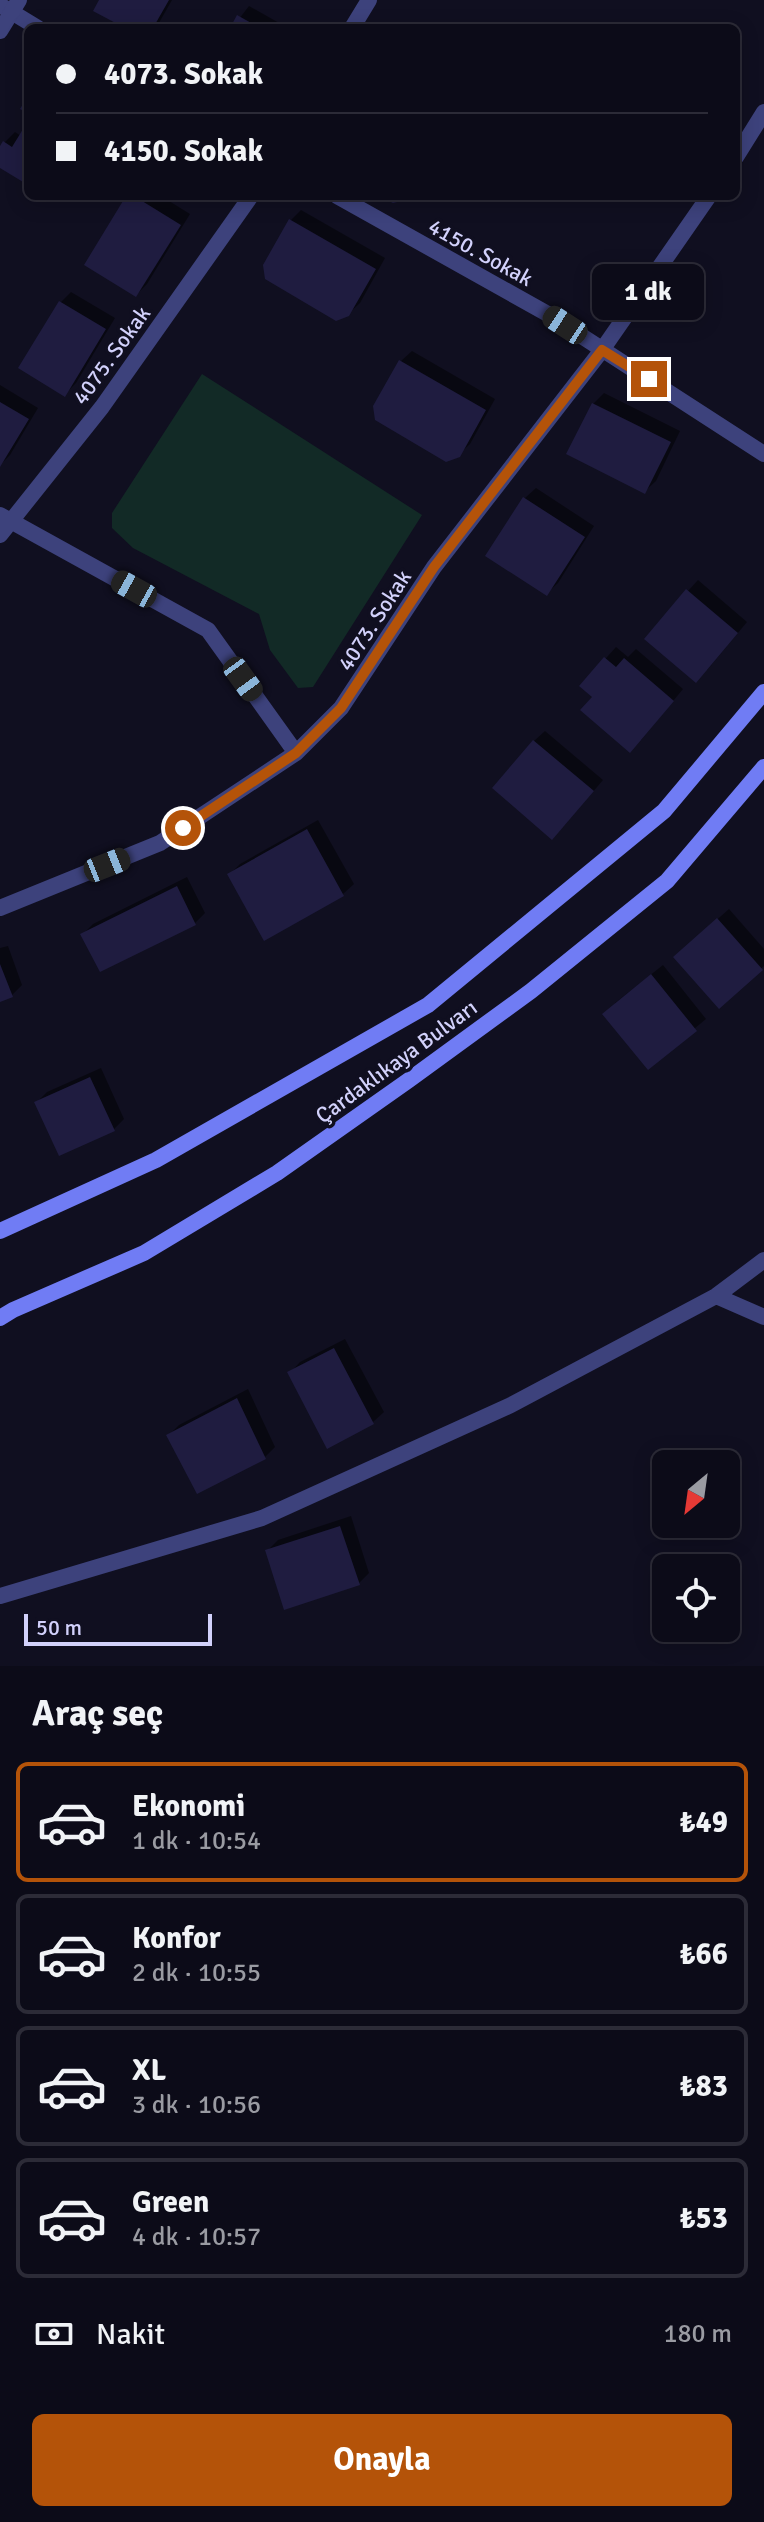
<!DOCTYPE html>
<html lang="tr">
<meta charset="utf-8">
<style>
:root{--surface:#0c0b18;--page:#1a1925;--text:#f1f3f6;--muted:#9a9ba2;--line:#2c2b37;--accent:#b45309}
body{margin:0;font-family:Signika,sans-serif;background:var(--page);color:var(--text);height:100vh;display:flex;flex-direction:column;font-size:30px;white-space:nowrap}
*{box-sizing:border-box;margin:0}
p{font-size:26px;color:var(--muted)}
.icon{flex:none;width:44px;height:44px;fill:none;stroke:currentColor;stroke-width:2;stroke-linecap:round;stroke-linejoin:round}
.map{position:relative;height:1666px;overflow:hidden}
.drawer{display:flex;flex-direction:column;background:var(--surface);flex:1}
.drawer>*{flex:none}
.top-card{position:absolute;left:24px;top:24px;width:716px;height:176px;border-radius:12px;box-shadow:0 4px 20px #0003,0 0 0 2px var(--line);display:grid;align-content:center;height:176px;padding:0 32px;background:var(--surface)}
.needle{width:52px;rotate:209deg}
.tools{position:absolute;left:652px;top:1450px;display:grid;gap:16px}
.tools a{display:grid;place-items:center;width:88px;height:88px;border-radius:12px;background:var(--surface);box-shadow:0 4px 20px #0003,0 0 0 2px var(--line);font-size:40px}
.scale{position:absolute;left:24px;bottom:20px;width:188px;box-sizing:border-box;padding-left:8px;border:4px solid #d2d1fb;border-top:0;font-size:22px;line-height:28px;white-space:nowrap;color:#d2d1fb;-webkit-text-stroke:6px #100f20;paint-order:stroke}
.end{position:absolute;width:36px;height:36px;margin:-18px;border:10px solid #b45309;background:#fff;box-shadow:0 0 0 4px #fff}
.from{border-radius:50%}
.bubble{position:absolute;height:56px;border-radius:12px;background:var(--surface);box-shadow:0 4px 20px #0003,0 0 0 2px var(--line);font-size:26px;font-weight:700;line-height:56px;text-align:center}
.car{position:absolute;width:24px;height:48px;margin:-24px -12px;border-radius:10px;box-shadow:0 0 6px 2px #0007;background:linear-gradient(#222 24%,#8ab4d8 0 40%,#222 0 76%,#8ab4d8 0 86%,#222 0)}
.top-card b{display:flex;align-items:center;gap:28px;height:76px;font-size:30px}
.top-card b+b{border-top:2px solid var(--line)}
.top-card i{width:20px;height:20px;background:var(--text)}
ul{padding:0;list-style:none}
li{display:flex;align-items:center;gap:24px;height:120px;margin:0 16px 12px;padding:0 16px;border:4px solid var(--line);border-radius:12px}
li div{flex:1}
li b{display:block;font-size:30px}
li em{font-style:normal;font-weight:700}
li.current{border-color:var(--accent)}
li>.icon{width:72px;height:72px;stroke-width:1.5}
h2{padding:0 32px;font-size:36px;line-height:96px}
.pay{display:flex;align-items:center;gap:20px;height:88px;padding:0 32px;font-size:30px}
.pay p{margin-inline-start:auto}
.action{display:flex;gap:16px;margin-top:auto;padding:16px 32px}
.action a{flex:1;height:92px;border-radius:12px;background:var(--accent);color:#fff;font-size:32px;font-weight:700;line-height:92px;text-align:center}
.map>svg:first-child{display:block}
</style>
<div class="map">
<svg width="764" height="1666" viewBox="0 0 764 1666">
<rect width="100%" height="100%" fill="#100f20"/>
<path fill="#122a26" d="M202,374L422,515L313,687L298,688L270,650L259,614L133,548L112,528V513Z"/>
<path fill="#0007" d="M101,0H172L156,28H129Z
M249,6L288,28H232Z
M28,125V183L0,166V150L4,143L15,132L21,136Z
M128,196H161L190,214L147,284L136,295Z
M301,210L385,258L360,303L348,314L290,221Z
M71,292L115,318L76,383L65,394L61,302Z
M412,351L495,399L470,444L458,455L401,361Z
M0,385L38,408L10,455L0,465Z
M604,393L680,431L656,481L645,491L593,404Z
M536,488L594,526L558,583L547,593L525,498Z
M698,580L747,622L707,670L688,591Z
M616,647L628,657L636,649L683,689L641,740L581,686Z
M545,731L603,780L563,827L534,741Z
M318,820L354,884L343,894L229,875L240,864Z
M187,877L205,913L195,923L83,934L93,924Z
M729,909L764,949V966L719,1006L686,947Z
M8,946L22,985L11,996L0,1000V948Z
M663,965L706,1019L648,1067L615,1003Z
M101,1068L124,1119L114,1129L37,1102L47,1092Z
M345,1339L384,1412L373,1422L328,1446L290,1373L300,1362Z
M248,1389L275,1447L265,1457L168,1436L179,1425Z
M351,1516L369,1573L359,1583L267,1551L278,1540Z"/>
<path fill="#1f1c40" d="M99,0H169L153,28H125L93,11Z
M237,15L260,28H230Z
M28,96V113L20,109Z
M28,121V185L0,168V146L3,141L12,147Z
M126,196H134L181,225L136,297L84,265Z
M379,196H407L405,200L393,203Z
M289,219L376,269L349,316L336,321L265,279L263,265Z
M59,301L106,329L65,397L18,368Z
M399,360L486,410L460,457L446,462L375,420L373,406Z
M0,402L29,419L0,467Z
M592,403L671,442L645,494L566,454Z
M523,497L585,537L547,596L485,556Z
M686,589L738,633L696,683L644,639Z
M604,657L616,667L624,658L674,701L630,753L580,710L592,697L579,686Z
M533,740L594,791L552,840L492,788Z
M307,829L344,896L264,941L227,874Z
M177,886L196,925L100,972L80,934Z
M717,918L763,970L719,1009L673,957Z
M0,964L13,997L0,1002Z
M651,974L697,1031L648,1070L602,1014Z
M90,1077L115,1131L59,1156L34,1102Z
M334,1348L374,1424L327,1449L287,1372Z
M237,1398L266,1459L197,1494L166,1435Z
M340,1526L360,1585L284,1610L265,1550Z"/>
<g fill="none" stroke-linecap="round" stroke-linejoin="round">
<path stroke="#3d427c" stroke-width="16" d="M0,5L38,28
M352,28L369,0
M736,157L764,112
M337,196L546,313L764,454
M0,515L208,630L296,753
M0,535L102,407L251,196
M0,908L160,843L296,753L341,708L434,567L602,350L709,196
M716,1296L764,1317
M0,1596L262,1518L511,1405L716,1296L764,1260"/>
<path stroke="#3d427c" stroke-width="16" d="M0,31L19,0"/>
<path stroke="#707cf4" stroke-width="16" d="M0,1231L156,1160L428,1005L664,811L764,692
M0,1318L13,1310L144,1253L277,1173L409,1080L531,991L667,881L764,767"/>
</g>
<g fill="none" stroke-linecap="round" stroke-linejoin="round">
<path stroke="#b45309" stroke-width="10" d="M183,828L296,753L341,708L434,567L602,350L649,379"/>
</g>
<g text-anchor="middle" stroke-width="7" stroke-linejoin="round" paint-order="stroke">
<g font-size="22" fill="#d2d1fb" stroke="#100f20">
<text transform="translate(481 252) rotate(29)" y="8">4150. Sokak</text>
<text transform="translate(111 355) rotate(-54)" y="8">4075. Sokak</text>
<text transform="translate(374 620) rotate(-57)" y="8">4073. Sokak</text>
<text transform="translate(396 1061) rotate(-36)" y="8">Çardaklıkaya Bulvarı</text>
</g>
</g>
</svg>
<div class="tools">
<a><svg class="needle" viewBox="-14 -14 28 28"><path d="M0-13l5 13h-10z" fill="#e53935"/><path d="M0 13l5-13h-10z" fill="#9a9ba2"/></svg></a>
<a><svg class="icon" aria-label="locate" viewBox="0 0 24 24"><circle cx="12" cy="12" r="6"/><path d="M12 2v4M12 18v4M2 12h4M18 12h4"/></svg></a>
</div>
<div class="scale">50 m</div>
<i class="end from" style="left:183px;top:828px"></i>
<i class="end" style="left:649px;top:379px"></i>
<div class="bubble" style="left:592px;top:264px;width:112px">1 dk</div>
<i class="car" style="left:565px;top:325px;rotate:303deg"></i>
<i class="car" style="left:134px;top:589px;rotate:299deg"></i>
<i class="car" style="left:243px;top:679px;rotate:144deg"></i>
<i class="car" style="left:107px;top:865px;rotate:68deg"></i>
<div class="top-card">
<b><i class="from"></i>4073. Sokak</b>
<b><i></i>4150. Sokak</b>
</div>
</div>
<section class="drawer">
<h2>Araç seç</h2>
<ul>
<li class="current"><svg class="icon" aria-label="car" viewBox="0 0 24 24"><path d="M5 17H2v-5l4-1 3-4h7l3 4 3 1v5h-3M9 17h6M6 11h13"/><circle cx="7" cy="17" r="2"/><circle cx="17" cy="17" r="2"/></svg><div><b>Ekonomi</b><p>1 dk · 10:54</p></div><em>₺49</em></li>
<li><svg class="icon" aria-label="car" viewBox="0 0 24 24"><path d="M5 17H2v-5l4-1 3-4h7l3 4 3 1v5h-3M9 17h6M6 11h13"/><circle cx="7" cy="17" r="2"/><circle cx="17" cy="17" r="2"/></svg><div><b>Konfor</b><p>2 dk · 10:55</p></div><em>₺66</em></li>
<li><svg class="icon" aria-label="car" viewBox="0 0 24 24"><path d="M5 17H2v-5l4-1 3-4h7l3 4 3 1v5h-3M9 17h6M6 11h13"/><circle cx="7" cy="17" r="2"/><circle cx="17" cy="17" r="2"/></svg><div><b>XL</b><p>3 dk · 10:56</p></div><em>₺83</em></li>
<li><svg class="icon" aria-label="car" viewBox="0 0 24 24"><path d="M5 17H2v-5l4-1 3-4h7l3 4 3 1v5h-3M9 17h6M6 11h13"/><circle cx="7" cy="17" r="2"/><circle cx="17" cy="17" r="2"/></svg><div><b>Green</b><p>4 dk · 10:57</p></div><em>₺53</em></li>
</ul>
<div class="pay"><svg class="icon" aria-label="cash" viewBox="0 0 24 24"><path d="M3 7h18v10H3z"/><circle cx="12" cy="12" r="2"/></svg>Nakit<p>180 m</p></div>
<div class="action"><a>Onayla</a></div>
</section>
